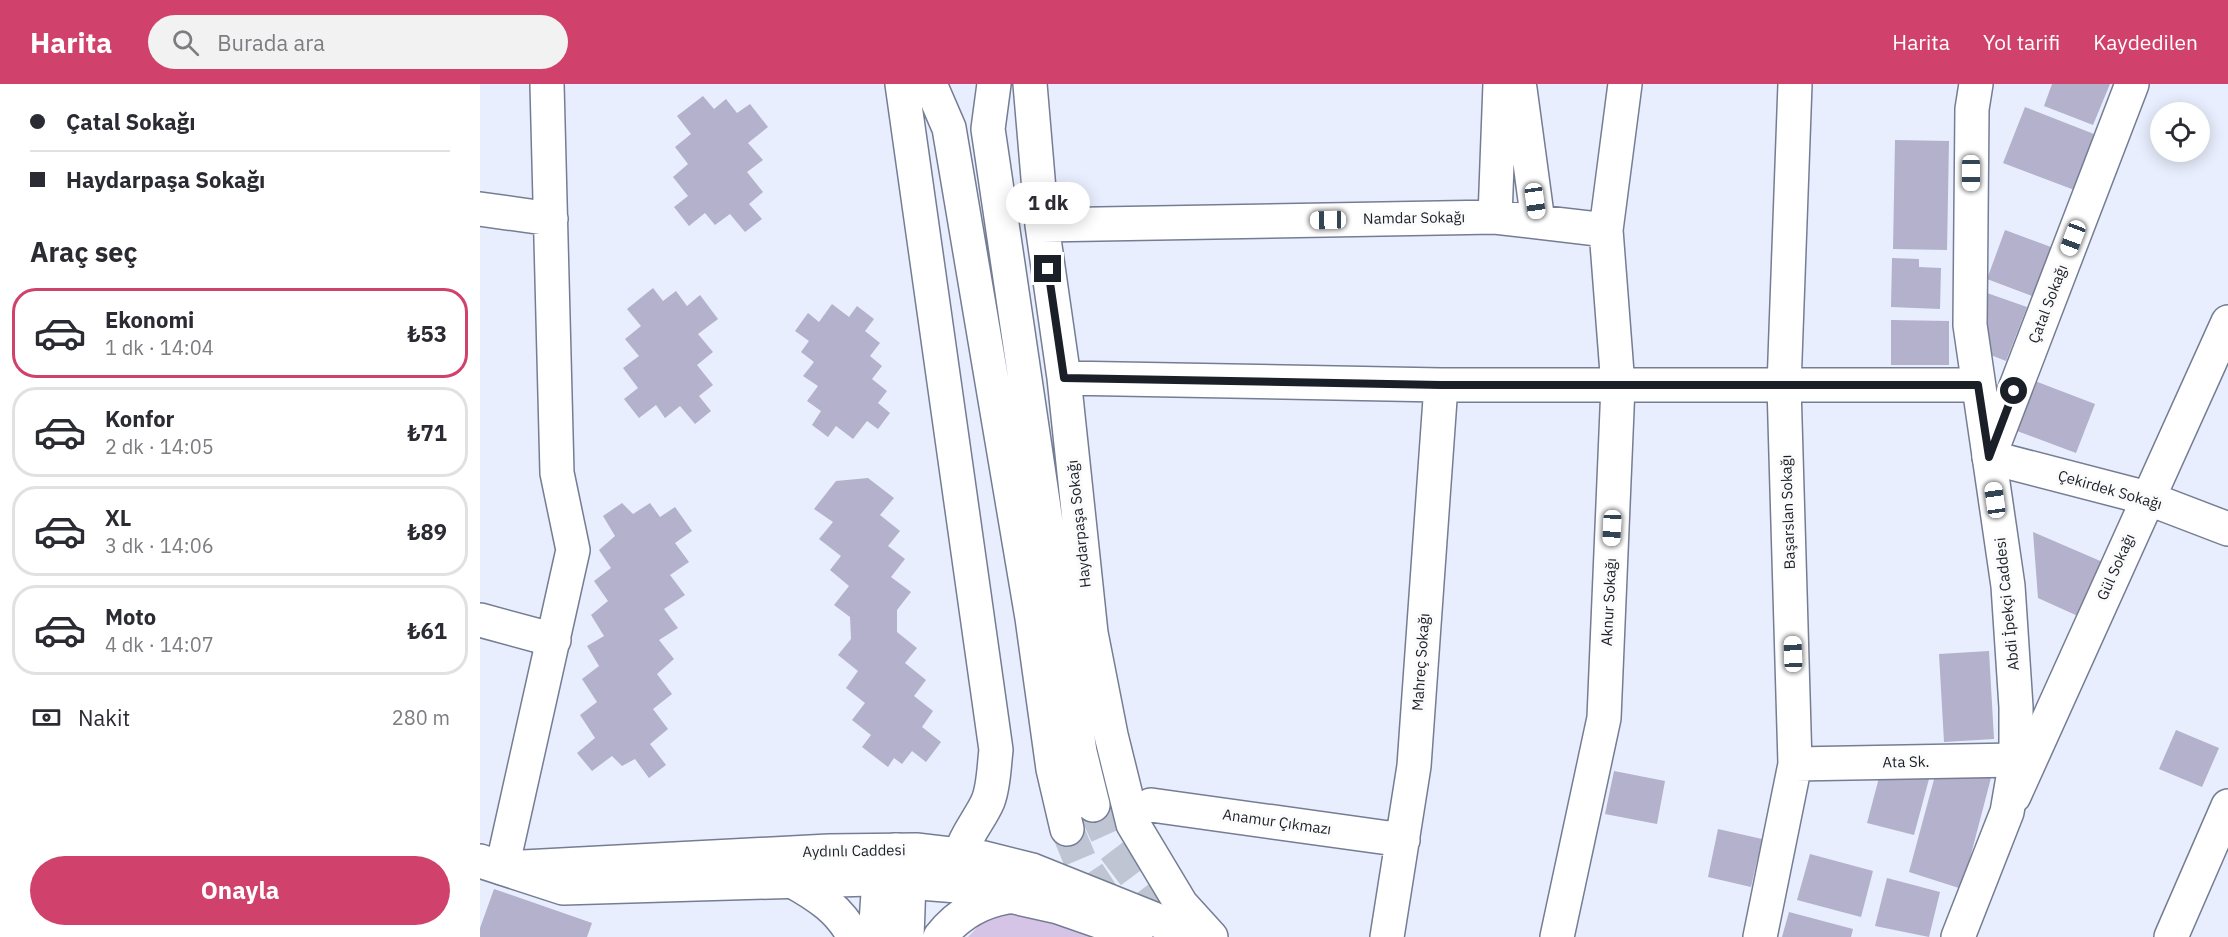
<!DOCTYPE html>
<html lang="tr">
<meta charset="utf-8">
<style>
:root{--surface:#fff;--page:#f2f2f3;--text:#2b2b33;--muted:#7c7c81;--line:#e1e1e2;--accent:#d0416b}
body{margin:0;font-family:"IBM Plex Sans",sans-serif;background:var(--page);color:var(--text);height:100vh;display:flex;flex-direction:column;font-size:22px;white-space:nowrap}
*{box-sizing:border-box;margin:0}
p{font-size:20px;color:var(--muted)}
.icon{flex:none;width:33px;height:33px;fill:none;stroke:currentColor;stroke-width:2;stroke-linecap:round;stroke-linejoin:round}
.map{position:relative;flex:1;overflow:hidden}
.drawer{display:flex;flex-direction:column;background:var(--surface);width:480px}
.drawer>*{flex:none}
.guide{display:grid;align-content:center;height:132px;padding:0 30px;background:var(--surface)}
.tools{position:absolute;left:1670px;top:18px;display:grid;gap:12px}
.tools a{display:grid;place-items:center;width:60px;height:60px;border-radius:50%;background:var(--surface);box-shadow:0 3px 15px #0003;font-size:30px}
.end{position:absolute;width:27px;height:27px;margin:-14px;border:8px solid #1b1f28;background:#fff;box-shadow:0 0 0 3px #fff}
.from{border-radius:50%}
.bubble{position:absolute;height:42px;border-radius:21px;background:var(--surface);box-shadow:0 3px 15px #0003;font-size:20px;font-weight:700;line-height:42px;text-align:center}
.car{position:absolute;width:18px;height:36px;margin:-18px -9px;border-radius:8px;box-shadow:0 0 4px 2px #0007;background:linear-gradient(#fff 24%,#345 0 40%,#fff 0 76%,#345 0 86%,#fff 0)}
.guide b{display:flex;align-items:center;gap:21px;height:57px;font-size:22px}
.guide b+b{border-top:2px solid var(--line)}
.guide i{width:15px;height:15px;background:var(--text)}
ul{padding:0;list-style:none}
li{display:flex;align-items:center;gap:18px;height:90px;margin:0 12px 9px;padding:0 18px;border:3px solid var(--line);border-radius:24px}
li div{flex:1}
li b{display:block;font-size:22px}
li em{font-style:normal;font-weight:700}
li.on{border-color:var(--accent)}
li>.icon{width:54px;height:54px;stroke-width:1.5}
h2{padding:0 30px;font-size:27px;line-height:72px}
.pay{display:flex;align-items:center;gap:15px;height:66px;padding:0 30px;font-size:22px}
.pay p{margin-inline-start:auto}
.primary-button{display:flex;gap:12px;margin-top:auto;padding:12px 30px}
.primary-button a{flex:1;height:69px;border-radius:36px;background:var(--accent);color:#fff;font-size:24px;font-weight:700;line-height:69px;text-align:center}
header{display:flex;align-items:center;gap:36px;box-sizing:border-box;height:84px;padding:0 30px;background:var(--accent);color:#fff}
header strong{font-size:28px}
nav{display:flex;gap:33px;margin-inline-start:auto;font-size:21px}
.search{width:420px;height:54px;background:var(--page);display:flex;align-items:center;gap:15px;box-sizing:border-box;padding:0 21px;border-radius:33px;color:var(--muted);font-size:22px}
main{display:flex;flex:1;min-height:0}
.map>svg:first-child{display:block}
</style>
<header>
<strong>Harita</strong>
<div class="search"><svg class="icon" aria-label="search" viewBox="0 0 24 24"><circle cx="10" cy="10" r="6"/><path d="M15 15l6 6"/></svg>Burada ara</div>
<nav><a>Harita</a><a>Yol tarifi</a><a>Kaydedilen</a></nav>
</header>
<main>
<section class="drawer">
<div class="guide">
<b><i class="from"></i>Çatal Sokağı</b>
<b><i></i>Haydarpaşa Sokağı</b>
</div>
<h2>Araç seç</h2>
<ul>
<li class="on"><svg class="icon" aria-label="car" viewBox="0 0 24 24"><path d="M5 17H2v-5l4-1 3-4h7l3 4 3 1v5h-3M9 17h6M6 11h13"/><circle cx="7" cy="17" r="2"/><circle cx="17" cy="17" r="2"/></svg><div><b>Ekonomi</b><p>1 dk · 14:04</p></div><em>₺53</em></li>
<li><svg class="icon" aria-label="car" viewBox="0 0 24 24"><path d="M5 17H2v-5l4-1 3-4h7l3 4 3 1v5h-3M9 17h6M6 11h13"/><circle cx="7" cy="17" r="2"/><circle cx="17" cy="17" r="2"/></svg><div><b>Konfor</b><p>2 dk · 14:05</p></div><em>₺71</em></li>
<li><svg class="icon" aria-label="car" viewBox="0 0 24 24"><path d="M5 17H2v-5l4-1 3-4h7l3 4 3 1v5h-3M9 17h6M6 11h13"/><circle cx="7" cy="17" r="2"/><circle cx="17" cy="17" r="2"/></svg><div><b>XL</b><p>3 dk · 14:06</p></div><em>₺89</em></li>
<li><svg class="icon" aria-label="car" viewBox="0 0 24 24"><path d="M5 17H2v-5l4-1 3-4h7l3 4 3 1v5h-3M9 17h6M6 11h13"/><circle cx="7" cy="17" r="2"/><circle cx="17" cy="17" r="2"/></svg><div><b>Moto</b><p>4 dk · 14:07</p></div><em>₺61</em></li>
</ul>
<div class="pay"><svg class="icon" aria-label="cash" viewBox="0 0 24 24"><path d="M3 7h18v10H3z"/><circle cx="12" cy="12" r="2"/></svg>Nakit<p>280 m</p></div>
<div class="primary-button"><a>Onayla</a></div>
</section>
<div class="map">
<svg width="1748" height="853" viewBox="0 0 1748 853">
<rect width="100%" height="100%" fill="#e8eefd"/>
<path fill="#d6c4e7" d="M545,819L640,853H488L510,830Z"/>
<path fill="#b3b1cb" d="M1572,0H1630L1613,41L1564,22Z
M223,12L234,25L246,15L257,29L270,20L288,43L268,59L283,76L267,88L283,108L269,120L282,135L265,148L250,130L235,141L225,129L209,142L194,123L208,112L193,93L208,80L195,63L211,50L197,32Z
M1545,23L1619,52L1597,107L1523,79Z
M1415,56L1469,57L1467,166L1413,165Z
M1525,146L1571,163L1552,212L1507,195Z
M1412,174L1439,175V183L1461,184L1460,225L1411,223Z
M173,204L183,217L196,207L207,222L220,211L238,235L218,250L233,268L217,281L233,301L219,312L231,327L215,340L200,322L185,334L176,321L159,334L144,315L158,304L143,284L159,272L145,255L161,242L147,225Z
M1507,209L1547,223L1526,277L1508,270Z
M352,220L369,233L377,222L394,235L385,247L400,259L390,272L402,282L392,295L407,307L398,319L410,329L398,345L387,337L373,355L356,342L348,353L332,341L341,327L327,317L338,302L323,292L334,278L321,268L329,257L315,247L328,229L339,238Z
M1411,236L1469,237V281H1411Z
M1555,297L1615,320L1596,369L1537,347Z
M388,394L414,414L400,431L420,447L408,462L425,475L411,493L431,508L417,526V548L437,564L425,579L446,596L434,612L453,627L442,643L461,658L446,678L432,667L422,680L414,674L408,683L382,663L391,651L372,636L385,619L366,604L378,587L358,571L371,555L370,533L354,521L369,502L350,486L361,472L339,455L353,438L334,425L356,397Z
M142,419L153,430L170,419L180,433L195,423L212,447L195,459L209,478L190,491L205,511L184,525L198,544L179,556L194,575L177,590L192,610L173,625L188,645L170,660L186,681L169,694L155,675L142,682L132,672L112,687L97,669L115,654L100,631L117,618L102,595L119,582L107,562L124,552L111,531L128,517L114,497L131,484L119,466L135,452L123,432Z
M1553,448L1625,479L1600,533L1558,514Z
M1509,567L1514,655L1464,658L1459,570Z
M1696,646L1739,664L1722,703L1679,685Z
M1134,687L1185,697L1177,740L1125,730Z
M1456,688L1512,690L1482,805L1429,788Z
M1400,690L1449,695L1434,751L1387,739Z
M1238,745L1282,755L1271,803L1228,793Z
M1330,770L1393,787L1381,833L1317,816Z
M1407,794L1460,808L1449,853L1395,842Z
M14,805L112,839L107,853H0V844Z
M1309,828L1373,845L1371,853H1302Z"/>
<g fill="none" stroke-linecap="round" stroke-linejoin="round">
<path stroke="#bfc5d2" stroke-width="33" stroke-dasharray="33 16" stroke-linecap="butt" d="M613,721L631,761L669,811L718,847
M587,745L600,776L635,829"/>
<defs>
<path id="minor" d="M422,0L516,666C514,681 514,702 508,717C497,743 467,769 486,797
M450,0L469,44L552,534L573,685L587,745
M514,0L508,45L600,668L613,721
M550,0L562,141L584,294L611,549L631,651L653,740L701,820L731,853
M1034,0L1040,5L1058,138
M1652,0L1509,373L1667,414L1748,445
M0,125L71,135
M1015,133L1020,0
M562,141L1015,133L1126,146
M584,294L961,301H1498
M0,536L74,556
M1315,680L1536,676
M1534,712L1748,238
M671,721L923,756
M22,784L93,466L77,389L67,0
M907,853L934,682L961,301
M1077,853L1124,634L1138,302L1126,146L1145,0
M1280,853L1315,680L1304,302L1315,0
M1691,853L1748,722"/>
<path id="major" d="M0,777L83,804L390,795L490,803L578,823L656,850
M22,784L349,767L436,766L504,774L552,786L699,845L710,853
M1478,853L1527,728L1536,676V623L1528,502L1490,241L1492,25L1496,0"/>
<path id="highway" d="M416,766L429,797L427,853
M312,797C339,812 360,826 374,853
M395,853L399,795L416,766
M460,853C479,829 504,815 535,812"/>
</defs>
<use href="#minor" stroke="#747d93" stroke-width="36"/>
<use href="#major" stroke="#747d93" stroke-width="36"/>
<use href="#highway" stroke="#747d93" stroke-width="36"/>
<use href="#minor" stroke="#fff" stroke-width="33"/>
<use href="#major" stroke="#fff" stroke-width="33"/>
<use href="#highway" stroke="#fff" stroke-width="33"/>
</g>
<g fill="none" stroke-linecap="round" stroke-linejoin="round">
<path stroke="#1b1f28" stroke-width="8" d="M568,185L584,294L961,301H1498L1509,373L1534,307"/>
</g>
<g text-anchor="middle" stroke-width="6" stroke-linejoin="round" paint-order="stroke">
<g font-size="15" fill="#1b1f28" stroke="#fbfbfb">
<text transform="translate(934 134) rotate(-1)" y="5">Namdar Sokağı</text>
<text transform="translate(1568 220) rotate(-69)" y="5">Çatal Sokağı</text>
<text transform="translate(1630 406) rotate(16)" y="5">Çekirdek Sokağı</text>
<text transform="translate(1308 428) rotate(-92)" y="5">Başarslan Sokağı</text>
<text transform="translate(599 440) rotate(-96)" y="5">Haydarpaşa Sokağı</text>
<text transform="translate(1636 483) rotate(-66)" y="5">Gül Sokağı</text>
<text transform="translate(1129 518) rotate(-87)" y="5">Aknur Sokağı</text>
<text transform="translate(1527 520) rotate(-96)" y="5">Abdi İpekçi Caddesi</text>
<text transform="translate(941 578) rotate(-86)" y="5">Mahreç Sokağı</text>
<text transform="translate(1426 678) rotate(-1)" y="5">Ata Sk.</text>
<text transform="translate(797 738) rotate(8)" y="5">Anamur Çıkmazı</text>
<text transform="translate(374 767) rotate(-1)" y="5">Aydınlı Caddesi</text>
</g>
</g>
</svg>
<div class="tools">
<a><svg class="icon" aria-label="locate" viewBox="0 0 24 24"><circle cx="12" cy="12" r="6"/><path d="M12 2v4M12 18v4M2 12h4M18 12h4"/></svg></a>
</div>
<i class="end from" style="left:1534px;top:307px"></i>
<i class="end" style="left:568px;top:185px"></i>
<div class="bubble" style="left:526px;top:98px;width:84px">1 dk</div>
<i class="car" style="left:1491px;top:89px;rotate:180deg"></i>
<i class="car" style="left:1055px;top:117px;rotate:172deg"></i>
<i class="car" style="left:848px;top:136px;rotate:269deg"></i>
<i class="car" style="left:1593px;top:154px;rotate:201deg"></i>
<i class="car" style="left:1515px;top:416px;rotate:352deg"></i>
<i class="car" style="left:1132px;top:444px;rotate:183deg"></i>
<i class="car" style="left:1313px;top:570px;rotate:358deg"></i>
</div>
</main>
